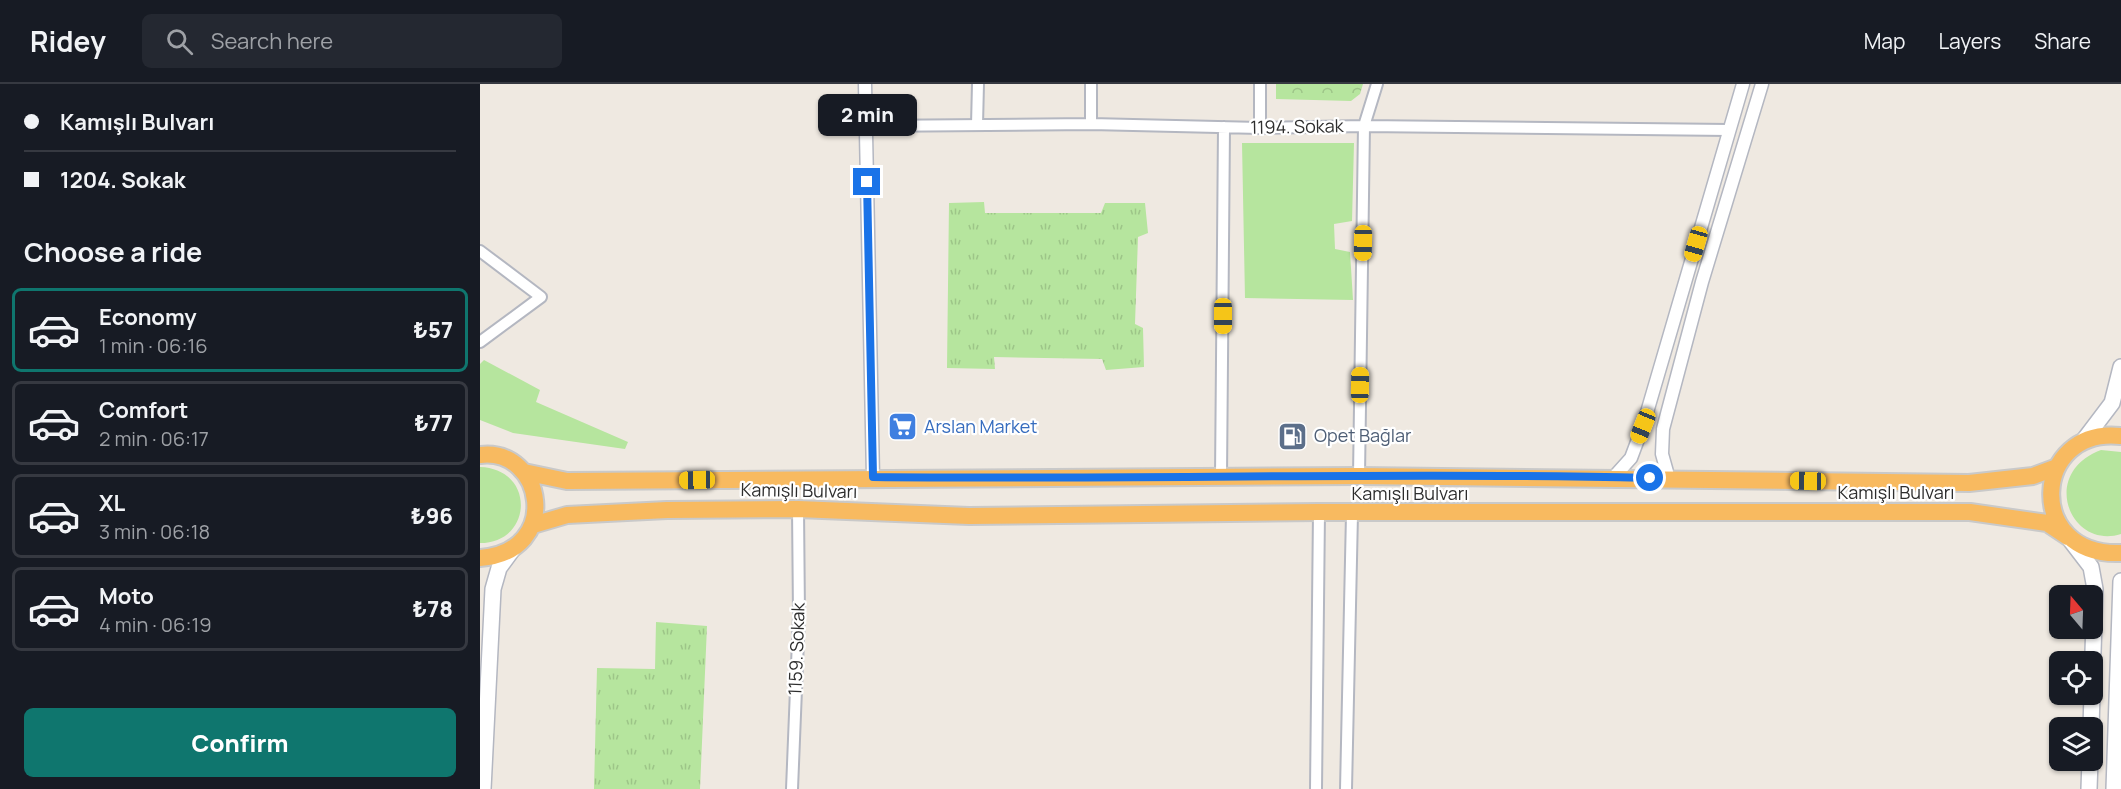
<!DOCTYPE html>
<meta charset="utf-8">
<style>
:root{--surface:#171b24;--page:#242831;--text:#f1f3f6;--muted:#9ea1a6;--line:#363941;--accent:#0f766e}
body{margin:0;font-family:Manrope,sans-serif;background:var(--page);color:var(--text);height:100vh;display:flex;flex-direction:column;font-size:22px;white-space:nowrap}
*{box-sizing:border-box;margin:0}
p{font-size:20px;color:var(--muted)}
.icon{flex:none;width:33px;height:33px;fill:none;stroke:currentColor;stroke-width:2;stroke-linecap:round;stroke-linejoin:round}
.map{position:relative;flex:1;overflow:hidden}
.drawer{display:flex;flex-direction:column;background:var(--surface);width:480px}
.drawer>*{flex:none}
.hud{display:grid;align-content:center;height:132px;padding:0 24px;background:var(--surface)}
.needle{width:39px;rotate:341deg}
.tools{position:absolute;left:1569px;top:501px;display:grid;gap:12px}
.tools a{display:grid;place-items:center;width:54px;height:54px;border-radius:9px;background:var(--surface);box-shadow:0 2px 4px #0004;font-size:30px}
.end{position:absolute;width:27px;height:27px;margin:-14px;border:8px solid #1a73e8;background:#fff;box-shadow:0 0 0 3px #fff}
.from{border-radius:50%}
.bubble{position:absolute;height:42px;border-radius:9px;background:var(--surface);box-shadow:0 2px 4px #0004;font-size:20px;font-weight:800;line-height:42px;text-align:center}
.car{position:absolute;width:18px;height:36px;margin:-18px -9px;border-radius:8px;box-shadow:0 0 4px 2px #0007;background:linear-gradient(#f5c518 24%,#345 0 40%,#f5c518 0 76%,#345 0 86%,#f5c518 0)}
.hud b{display:flex;align-items:center;gap:21px;height:57px;font-size:22px}
.hud b+b{border-top:2px solid var(--line)}
.hud i{width:15px;height:15px;background:var(--text)}
ul{padding:0;list-style:none}
li{display:flex;align-items:center;gap:18px;height:84px;margin:0 12px 9px;padding:0 12px;border:3px solid var(--line);border-radius:9px}
li div{flex:1}
li b{display:block;font-size:22px}
li em{font-style:normal;font-weight:800}
li.active{border-color:var(--accent)}
li>.icon{width:54px;height:54px;stroke-width:1.5}
h2{padding:0 24px;font-size:27px;line-height:72px}
.action{display:flex;gap:12px;margin-top:auto;padding:12px 24px}
.action a{flex:1;height:69px;border-radius:9px;background:var(--accent);color:#fff;font-size:24px;font-weight:800;line-height:69px;text-align:center}
header{display:flex;align-items:center;gap:36px;box-sizing:border-box;height:84px;padding:0 30px;background:var(--surface);border-bottom:2px solid var(--line)}
header strong{font-size:28px}
nav{display:flex;gap:33px;margin-inline-start:auto;font-size:21px}
.search{width:420px;height:54px;background:var(--page);display:flex;align-items:center;gap:15px;box-sizing:border-box;padding:0 21px;border-radius:9px;color:var(--muted);font-size:22px}
main{display:flex;flex:1;min-height:0}
.map>svg:first-child{display:block}
</style>
<header>
<strong>Ridey</strong>
<div class="search"><svg class="icon" aria-label="search" viewBox="0 0 24 24"><circle cx="10" cy="10" r="6"/><path d="M15 15l6 6"/></svg>Search here</div>
<nav><a>Map</a><a>Layers</a><a>Share</a></nav>
</header>
<main>
<section class="drawer">
<div class="hud">
<b><i class="from"></i>Kamışlı Bulvarı</b>
<b><i></i>1204. Sokak</b>
</div>
<h2>Choose a ride</h2>
<ul>
<li class="active"><svg class="icon" aria-label="car" viewBox="0 0 24 24"><path d="M5 17H2v-5l4-1 3-4h7l3 4 3 1v5h-3M9 17h6M6 11h13"/><circle cx="7" cy="17" r="2"/><circle cx="17" cy="17" r="2"/></svg><div><b>Economy</b><p>1 min · 06:16</p></div><em>₺57</em></li>
<li><svg class="icon" aria-label="car" viewBox="0 0 24 24"><path d="M5 17H2v-5l4-1 3-4h7l3 4 3 1v5h-3M9 17h6M6 11h13"/><circle cx="7" cy="17" r="2"/><circle cx="17" cy="17" r="2"/></svg><div><b>Comfort</b><p>2 min · 06:17</p></div><em>₺77</em></li>
<li><svg class="icon" aria-label="car" viewBox="0 0 24 24"><path d="M5 17H2v-5l4-1 3-4h7l3 4 3 1v5h-3M9 17h6M6 11h13"/><circle cx="7" cy="17" r="2"/><circle cx="17" cy="17" r="2"/></svg><div><b>XL</b><p>3 min · 06:18</p></div><em>₺96</em></li>
<li><svg class="icon" aria-label="car" viewBox="0 0 24 24"><path d="M5 17H2v-5l4-1 3-4h7l3 4 3 1v5h-3M9 17h6M6 11h13"/><circle cx="7" cy="17" r="2"/><circle cx="17" cy="17" r="2"/></svg><div><b>Moto</b><p>4 min · 06:19</p></div><em>₺78</em></li>
</ul>
<div class="action"><a>Confirm</a></div>
</section>
<div class="map">
<svg width="1641" height="705" viewBox="0 0 1641 705">
<defs>
<pattern id="forest-crowns" width="20" height="18" patternUnits="userSpaceOnUse" patternTransform="scale(1.5)"><rect width="20" height="18" fill="#b6e59e"/><path d="M2 6a3 3 0 1 1 6 0M12 15a3 3 0 1 1 6 0" fill="none" stroke="#9dc588"/></pattern>
<pattern id="park-tufts" width="24" height="20" patternUnits="userSpaceOnUse" patternTransform="scale(1.5)"><rect width="24" height="20" fill="#b6e59e"/><path d="M3 7l-1-3M5 7V3M7 7l1-3M15 17l-1-3M17 17v-4M19 17l1-3" fill="none" stroke="#9dc588"/></pattern>
</defs>
<rect width="100%" height="100%" fill="#efe9e1"/>
<path fill="#b6e59e" d="M762,59H874L872,137L854,140L855,165L870,168L873,216L765,214Z
M4,276L60,306L56,318L148,358L145,365L33,349L0,336V280Z
M1621,366L1641,368V450C1590,466 1559,389 1621,366Z
M0,383C56,385 53,459 0,459Z"/>
<path fill="url(#forest-crowns)" d="M796,0H883L880,10L871,17L796,15Z"/>
<path fill="url(#park-tufts)" d="M504,118L505,129H621L625,119H665L668,149L658,153L655,240L663,244L664,283L626,286L622,275L514,273L515,285L467,284L469,119Z
M176,538L227,542L220,705H114L117,584L175,585Z"/>
<g fill="none" stroke-linecap="round" stroke-linejoin="round">
<defs>
<path id="minor" d="M611,40V0
M497,41L498,0
M385,42L611,40L780,44L884,42L1249,46
M780,44V0
M0,167L61,213L0,258
M879,392L884,42L897,0
M741,393L744,43
M312,705L319,531L318,425
M836,705L839,428
M866,705L872,430"/>
<path id="tertiary" d="M385,0L393,393
M1133,394L1151,374L1163,342L1263,0
M1189,395L1182,370L1183,345L1222,198L1282,0"/>
<path id="secondary" d="M1604,356L1632,319L1641,283
M1588,453L1611,483L1615,505L1612,600
M1611,644L1612,610
M3,705L13,505L19,484L33,465
M1609,705L1610,676
M1634,705L1641,497"/>
<path id="trunk" d="M1641,352C1552,342 1544,473 1641,469
M0,371C64,363 83,468 0,474
M44,388L87,397L879,392L1489,399L1553,392L1577,383
M53,441L87,431L187,426L318,425L489,432L839,428H1490L1567,439L1588,453"/>
</defs>
<use href="#minor" stroke="#b4b7c1" stroke-width="14"/>
<use href="#tertiary" stroke="#b4b7c1" stroke-width="15"/>
<use href="#secondary" stroke="#b4b7c1" stroke-width="18"/>
<use href="#trunk" stroke="#c9c9c9" stroke-width="20"/>
<use href="#minor" stroke="#fff" stroke-width="10"/>
<use href="#tertiary" stroke="#fff" stroke-width="12"/>
<use href="#secondary" stroke="#fff" stroke-width="15"/>
<use href="#trunk" stroke="#f8ba60" stroke-width="16"/>
</g>
<g fill="none" stroke-linecap="round" stroke-linejoin="round">
<path stroke="#1a73e8" stroke-width="8" d="M387,98L393,393C652,396 911,388 1170,394"/>
</g>
<defs>
<symbol id="supermarket-square" viewBox="-11 -11 22 22"><rect x="-9" y="-9" width="18" height="18" rx="4" fill="#3f7fe0" stroke="#fff"/><path d="M-6-5.5h2.5l.6 2H6L4.5 2H-2.5L-4.4-4H-6ZM-1.5 3.2a1.3 1.3 0 1 0 .1 0ZM3 3.2a1.3 1.3 0 1 0 .1 0Z" fill="#fff"/></symbol>
<symbol id="fuel-square" viewBox="-11 -11 22 22"><rect x="-9" y="-9" width="18" height="18" rx="4" fill="#5c6f8a" stroke="#fff"/><path d="M-5.5-6h7V0h2V4h1.3V-2.5L3-4.5l.8-.8L6-3V5H2.5V1h-1V6h-7ZM-4.2-4.7v3.2H.2V-4.7Z" fill="#fff"/></symbol>
</defs>
<g fill-rule="evenodd">
<use href="#supermarket-square" x="406" y="326" width="33" height="33"/>
<use href="#fuel-square" x="796" y="336" width="33" height="33"/>
</g>
<g text-anchor="middle" stroke-width="4.5" stroke-linejoin="round" paint-order="stroke">
<g font-size="18" fill="#2e2e2e" stroke="#fff">
<text transform="translate(817 43) rotate(-1)" y="6">1194. Sokak</text>
<text transform="translate(319 407) rotate(1)" y="6">Kamışlı Bulvarı</text>
<text x="1416" y="415">Kamışlı Bulvarı</text>
<text x="930" y="416">Kamışlı Bulvarı</text>
<text transform="translate(317 565) rotate(-88)" y="6">1159. Sokak</text>
</g>
<g font-size="18" fill="#366cbe" stroke="#fff" text-anchor="start">
<text x="444" y="349">Arslan Market</text>
</g>
<g font-size="18" fill="#4e5e75" stroke="#fff" text-anchor="start">
<text x="834" y="358">Opet Bağlar</text>
</g>
</g>
</svg>
<div class="tools">
<a><svg class="needle" viewBox="-14 -14 28 28"><path d="M0-13l5 13h-10z" fill="#e53935"/><path d="M0 13l5-13h-10z" fill="#9ea1a6"/></svg></a>
<a><svg class="icon" aria-label="locate" viewBox="0 0 24 24"><circle cx="12" cy="12" r="6"/><path d="M12 2v4M12 18v4M2 12h4M18 12h4"/></svg></a>
<a><svg class="icon" aria-label="layers" viewBox="0 0 24 24"><path d="M12 4l9 5-9 5-9-5zM3 14l9 5 9-5"/></svg></a>
</div>
<i class="end from" style="left:1170px;top:394px"></i>
<i class="end" style="left:387px;top:98px"></i>
<div class="bubble" style="left:338px;top:10px;width:99px">2 min</div>
<i class="car" style="left:883px;top:159px;rotate:181deg"></i>
<i class="car" style="left:1216px;top:160px;rotate:196deg"></i>
<i class="car" style="left:743px;top:232px;rotate:180deg"></i>
<i class="car" style="left:880px;top:301px;rotate:1deg"></i>
<i class="car" style="left:1163px;top:342px;rotate:202deg"></i>
<i class="car" style="left:217px;top:396px;rotate:269deg"></i>
<i class="car" style="left:1328px;top:397px;rotate:271deg"></i>
</div>
</main>
